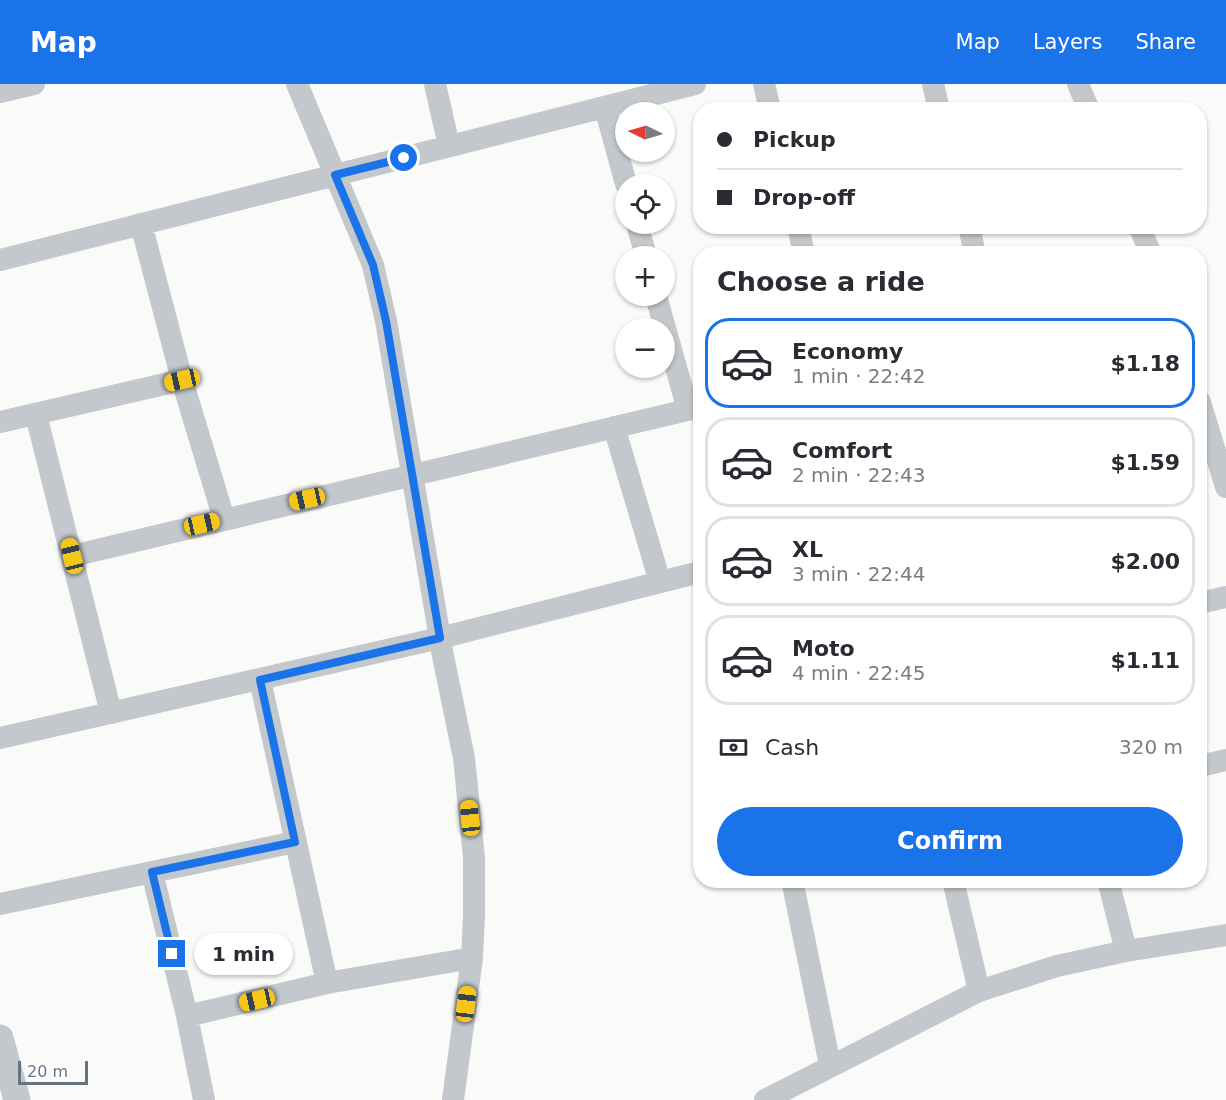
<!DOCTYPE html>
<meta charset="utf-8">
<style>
:root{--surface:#fff;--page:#f7f7f7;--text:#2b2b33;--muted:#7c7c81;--line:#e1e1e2;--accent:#1a73e8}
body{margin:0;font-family:"DejaVu Sans",sans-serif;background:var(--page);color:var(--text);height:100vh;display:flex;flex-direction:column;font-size:22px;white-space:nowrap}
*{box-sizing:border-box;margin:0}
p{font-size:20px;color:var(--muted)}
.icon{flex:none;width:33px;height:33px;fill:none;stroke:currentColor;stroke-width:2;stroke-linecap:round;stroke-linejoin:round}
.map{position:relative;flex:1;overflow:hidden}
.details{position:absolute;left:693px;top:162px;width:514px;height:642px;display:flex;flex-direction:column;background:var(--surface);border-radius:24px;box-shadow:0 2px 4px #0004}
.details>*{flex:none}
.top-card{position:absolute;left:693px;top:18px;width:514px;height:132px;border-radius:24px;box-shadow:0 2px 4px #0004;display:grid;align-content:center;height:132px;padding:0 24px;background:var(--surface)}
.needle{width:39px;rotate:275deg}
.controls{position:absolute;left:615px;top:18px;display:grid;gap:12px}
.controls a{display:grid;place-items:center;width:60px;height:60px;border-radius:50%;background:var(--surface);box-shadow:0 2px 4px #0004;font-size:30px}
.scale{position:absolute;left:18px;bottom:15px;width:70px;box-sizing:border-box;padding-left:6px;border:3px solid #657683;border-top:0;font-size:16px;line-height:21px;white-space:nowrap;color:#657683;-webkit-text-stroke:4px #fff;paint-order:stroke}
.end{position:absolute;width:27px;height:27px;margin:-14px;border:8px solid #1a73e8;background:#fff;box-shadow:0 0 0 3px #fff}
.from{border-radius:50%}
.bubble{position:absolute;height:42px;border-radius:21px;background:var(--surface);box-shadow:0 2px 4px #0004;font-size:20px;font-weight:600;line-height:42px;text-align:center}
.car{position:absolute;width:18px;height:36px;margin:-18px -9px;border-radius:8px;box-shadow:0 0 4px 2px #0007;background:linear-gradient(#f5c518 24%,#345 0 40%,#f5c518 0 76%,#345 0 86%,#f5c518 0)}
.top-card b{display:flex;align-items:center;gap:21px;height:57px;font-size:22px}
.top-card b+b{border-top:2px solid var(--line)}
.top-card i{width:15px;height:15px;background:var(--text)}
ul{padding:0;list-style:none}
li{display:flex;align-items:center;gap:18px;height:90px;margin:0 12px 9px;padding:0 12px;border:3px solid var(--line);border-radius:24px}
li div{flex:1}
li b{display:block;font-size:22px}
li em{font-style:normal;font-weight:600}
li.active{border-color:var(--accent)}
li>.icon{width:54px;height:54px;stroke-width:1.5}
h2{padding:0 24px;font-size:27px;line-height:72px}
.pay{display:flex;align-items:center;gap:15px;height:66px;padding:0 24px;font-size:22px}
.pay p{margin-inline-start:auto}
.primary-button{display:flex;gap:12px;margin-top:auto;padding:12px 24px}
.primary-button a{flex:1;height:69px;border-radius:36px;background:var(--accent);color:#fff;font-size:24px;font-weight:600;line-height:69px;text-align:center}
header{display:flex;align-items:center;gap:36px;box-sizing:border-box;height:84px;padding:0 30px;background:var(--accent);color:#fff}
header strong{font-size:28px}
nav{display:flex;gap:33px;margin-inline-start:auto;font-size:21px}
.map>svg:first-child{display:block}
</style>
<header>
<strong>Map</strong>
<nav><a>Map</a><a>Layers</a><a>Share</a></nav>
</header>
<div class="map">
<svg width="1226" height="1016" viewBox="0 0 1226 1016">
<rect width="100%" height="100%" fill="#fafaf8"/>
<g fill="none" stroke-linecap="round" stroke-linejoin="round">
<path stroke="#c3c8cc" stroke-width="22" d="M297,0L373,181L386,237L443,572L464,674L474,774V832L472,874L453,1016
M435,0L449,62
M764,0L770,26
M933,0L939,26
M1078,0L1089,26
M0,8L34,0
M605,23L626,100
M141,140L182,296L224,435
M637,140L646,172
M798,142L804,170
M969,142L975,170
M1139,142L1151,170
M0,176L695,0
M656,212L688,326
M1200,318L1226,403
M36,331L111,629
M0,338L182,296
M614,343L660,498
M72,472L700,323
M1200,519L1226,513
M260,596L327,899
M0,654L440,554L700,488
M1200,682L1226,676
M152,788L187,932L204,1016
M792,796L830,981
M953,796L979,907
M1108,796L1126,867
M0,820L295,758
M187,932L327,899L472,874
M765,1016L979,907L1057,882L1126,867L1226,851"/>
<path stroke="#c3c8cc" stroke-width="27" d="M0,954L17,1016"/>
</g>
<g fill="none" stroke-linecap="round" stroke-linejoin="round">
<path stroke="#1a73e8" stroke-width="8" d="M172,870L152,788L295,758L260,596L440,554L386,237L373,181L335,91L404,74"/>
</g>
</svg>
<div class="controls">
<a><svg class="needle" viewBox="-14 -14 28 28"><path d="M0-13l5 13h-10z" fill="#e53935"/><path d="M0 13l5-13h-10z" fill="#7c7c81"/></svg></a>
<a><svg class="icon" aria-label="locate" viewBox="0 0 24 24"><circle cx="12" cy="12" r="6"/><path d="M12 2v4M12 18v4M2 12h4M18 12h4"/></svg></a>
<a>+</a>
<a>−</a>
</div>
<div class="scale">20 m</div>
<i class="end from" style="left:404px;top:74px"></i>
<i class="end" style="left:172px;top:870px"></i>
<div class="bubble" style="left:194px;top:849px;width:99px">1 min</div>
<i class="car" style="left:182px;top:296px;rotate:257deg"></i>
<i class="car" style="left:307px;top:415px;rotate:257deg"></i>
<i class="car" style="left:202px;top:440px;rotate:77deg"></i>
<i class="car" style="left:72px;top:472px;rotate:346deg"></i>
<i class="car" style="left:470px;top:734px;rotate:354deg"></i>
<i class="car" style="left:257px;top:916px;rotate:257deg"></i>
<i class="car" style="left:466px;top:920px;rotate:7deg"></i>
<div class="top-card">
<b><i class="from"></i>Pickup</b>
<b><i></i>Drop-off</b>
</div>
<section class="details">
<h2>Choose a ride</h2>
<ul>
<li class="active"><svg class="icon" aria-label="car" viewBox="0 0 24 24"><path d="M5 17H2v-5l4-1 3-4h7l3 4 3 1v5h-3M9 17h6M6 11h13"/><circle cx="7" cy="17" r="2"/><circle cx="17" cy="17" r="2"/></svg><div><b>Economy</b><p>1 min · 22:42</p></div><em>$1.18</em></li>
<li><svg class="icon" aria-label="car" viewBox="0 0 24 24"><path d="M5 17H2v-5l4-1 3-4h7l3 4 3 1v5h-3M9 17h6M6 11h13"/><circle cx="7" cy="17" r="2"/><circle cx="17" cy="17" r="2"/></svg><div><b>Comfort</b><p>2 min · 22:43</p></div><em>$1.59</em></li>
<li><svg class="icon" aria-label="car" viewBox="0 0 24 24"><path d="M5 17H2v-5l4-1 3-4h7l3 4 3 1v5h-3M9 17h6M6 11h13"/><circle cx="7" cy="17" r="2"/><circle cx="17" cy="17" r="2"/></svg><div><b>XL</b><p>3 min · 22:44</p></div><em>$2.00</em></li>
<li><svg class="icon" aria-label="car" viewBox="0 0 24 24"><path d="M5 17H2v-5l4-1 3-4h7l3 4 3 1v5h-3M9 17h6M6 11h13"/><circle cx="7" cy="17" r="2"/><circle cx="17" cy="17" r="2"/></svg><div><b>Moto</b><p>4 min · 22:45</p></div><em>$1.11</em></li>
</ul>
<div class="pay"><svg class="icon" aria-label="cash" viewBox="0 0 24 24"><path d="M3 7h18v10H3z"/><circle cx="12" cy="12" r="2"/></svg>Cash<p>320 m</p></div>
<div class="primary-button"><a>Confirm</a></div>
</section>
</div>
